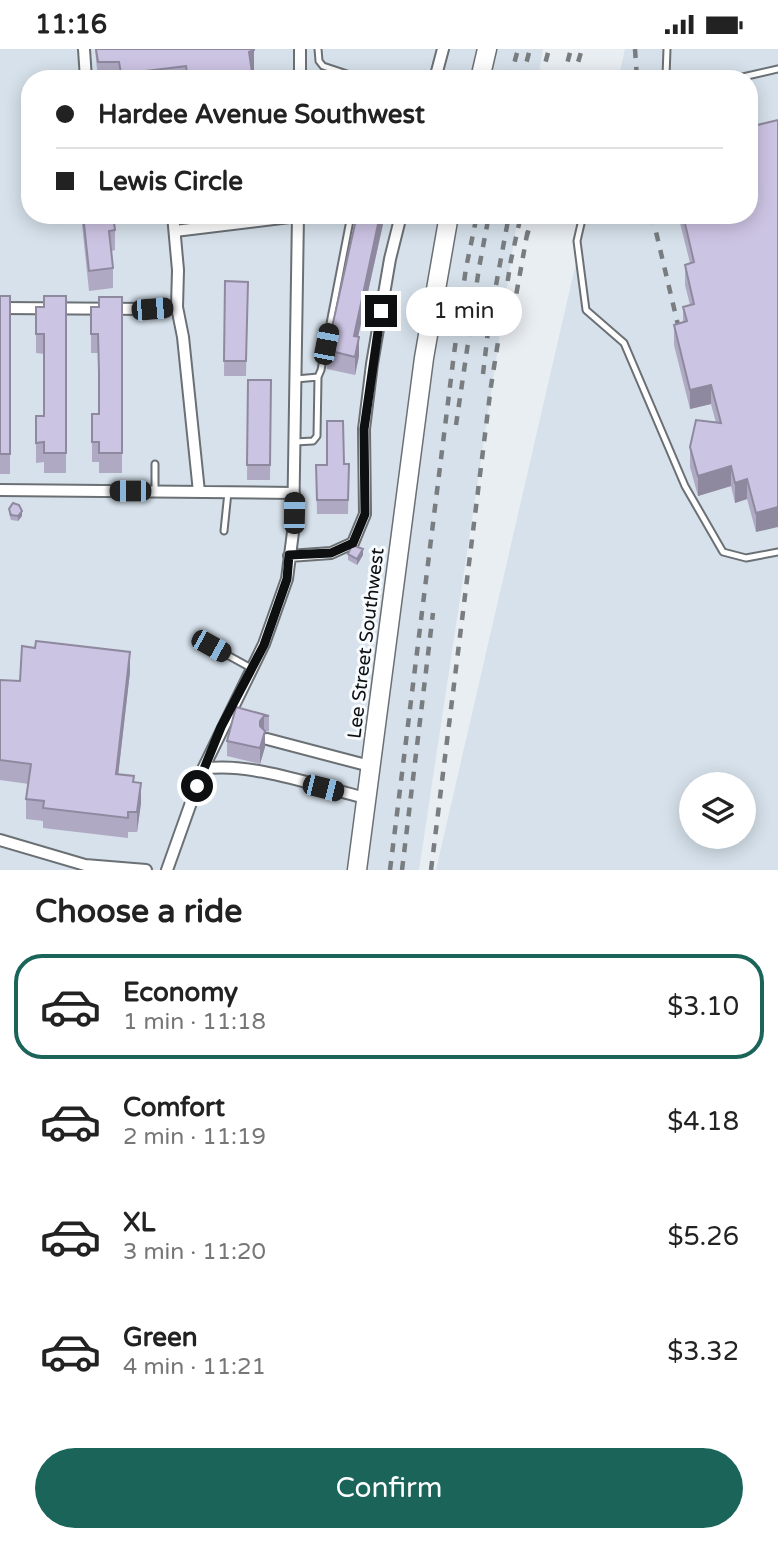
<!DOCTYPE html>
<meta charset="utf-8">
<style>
:root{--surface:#fff;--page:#f6f6f6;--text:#222;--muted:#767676;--line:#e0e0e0;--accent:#1a645a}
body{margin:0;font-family:"Varela Round",sans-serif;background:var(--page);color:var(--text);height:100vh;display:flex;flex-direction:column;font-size:26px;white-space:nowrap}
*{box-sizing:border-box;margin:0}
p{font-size:23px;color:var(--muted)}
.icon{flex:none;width:38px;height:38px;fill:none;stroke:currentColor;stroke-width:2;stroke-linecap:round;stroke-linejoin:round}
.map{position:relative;height:821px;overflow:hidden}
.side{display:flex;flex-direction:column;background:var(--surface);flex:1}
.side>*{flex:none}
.hud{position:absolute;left:21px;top:21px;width:737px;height:154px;border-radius:28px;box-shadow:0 4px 18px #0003;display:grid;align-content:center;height:154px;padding:0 35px;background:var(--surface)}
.tools{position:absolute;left:679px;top:723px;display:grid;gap:14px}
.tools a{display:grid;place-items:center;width:77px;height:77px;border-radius:50%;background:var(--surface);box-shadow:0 4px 18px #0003;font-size:35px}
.end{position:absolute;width:32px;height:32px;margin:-16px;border:9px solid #0d0f10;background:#fff;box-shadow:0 0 0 4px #fff}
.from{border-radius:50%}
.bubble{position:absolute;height:49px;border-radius:24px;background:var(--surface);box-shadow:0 4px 18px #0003;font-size:23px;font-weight:600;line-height:49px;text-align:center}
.car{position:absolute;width:21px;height:42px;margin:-21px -10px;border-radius:9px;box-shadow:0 0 5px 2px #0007;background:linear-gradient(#222 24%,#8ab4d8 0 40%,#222 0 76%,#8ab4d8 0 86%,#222 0)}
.hud b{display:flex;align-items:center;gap:24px;height:66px;font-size:26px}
.hud b+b{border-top:2px solid var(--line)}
.hud i{width:18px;height:18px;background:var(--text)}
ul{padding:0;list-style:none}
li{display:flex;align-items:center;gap:21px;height:105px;margin:0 14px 10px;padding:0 21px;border:4px solid transparent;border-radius:28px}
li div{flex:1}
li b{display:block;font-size:26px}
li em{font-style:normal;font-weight:600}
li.on{border-color:var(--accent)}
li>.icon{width:63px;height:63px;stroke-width:1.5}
h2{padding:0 35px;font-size:32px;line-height:84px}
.action{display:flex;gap:14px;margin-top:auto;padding:14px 35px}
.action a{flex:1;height:80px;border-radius:42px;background:var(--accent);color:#fff;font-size:28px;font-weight:600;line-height:80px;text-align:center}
.status{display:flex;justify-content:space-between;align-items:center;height:49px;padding:0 35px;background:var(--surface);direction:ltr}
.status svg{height:19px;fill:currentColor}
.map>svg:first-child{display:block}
</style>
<div class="status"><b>11:16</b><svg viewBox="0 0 49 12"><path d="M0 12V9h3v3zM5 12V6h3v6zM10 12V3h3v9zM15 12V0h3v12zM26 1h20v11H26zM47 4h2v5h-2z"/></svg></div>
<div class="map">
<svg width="778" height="821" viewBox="0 0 778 821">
<rect width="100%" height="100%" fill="#e9eef3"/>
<path fill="#d6e1eb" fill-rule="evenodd" d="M0,0H543L538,30H30V166H518L419,821H0Z
M625,0H778V821H436L587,166H749V30H618ZM691,735H744V788H691Z"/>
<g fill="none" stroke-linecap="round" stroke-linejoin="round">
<defs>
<path id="lane" d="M318,0L319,12L323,17L362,30
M664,30L666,27L667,0
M734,30L778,20
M583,166L577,192L586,261L624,294L685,437L723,503L746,509L778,503
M296,330L318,328L321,321L351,166
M295,393L313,392L317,387L318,328
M155,442V415
M224,482L228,443
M211,597L251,619"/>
<path id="street" d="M84,0L86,30
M300,30V0
M435,30L443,0
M173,166L178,221L177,258L183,288L199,443
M175,182L298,167
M0,259L152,260L177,258
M0,441L294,444
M289,507L331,504L353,494L365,465L364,380L372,315L390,210L401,166
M267,690L370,717
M203,720C249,712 319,738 366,749
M0,791L85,816L146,821
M167,821L203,720L264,595L287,530L293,483L298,166"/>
<path id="primary" d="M480,30L487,0
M357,821L424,309L449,166"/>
</defs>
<use href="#lane" stroke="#6b7074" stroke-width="9"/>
<use href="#street" stroke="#6b7074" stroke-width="14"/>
<use href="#primary" stroke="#6b7074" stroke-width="21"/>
<use href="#lane" stroke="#fff" stroke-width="5"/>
<use href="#street" stroke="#fff" stroke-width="10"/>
<use href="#primary" stroke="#fff" stroke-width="18"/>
<path stroke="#797d80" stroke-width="4.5" stroke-dasharray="9 9" stroke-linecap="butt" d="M635,0L637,30
M510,30L518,0
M522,30L530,0
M541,30L549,0
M563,30L571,0
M573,30L582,0
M652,166L682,293
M526,190L533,166
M510,280L528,180
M483,325L489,274L509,166
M456,376L479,219L489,166
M390,821L454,305L466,219L477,166
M402,821L433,564
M431,821L491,337L511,211L521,166"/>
</g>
<path fill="#afa9c3" d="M95,0H254V21L252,22L253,30H98Z
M778,71L756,483L747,450L735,454L731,437L698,447L690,418V398L716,374L711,355L690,360L674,296V276L683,274V258L690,256L685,236V216L690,214L678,166H749Z
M81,166H113L115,181V201L112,202L113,219V239L89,242Z
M385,166L358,288L359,307L355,326L327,320V301Z
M225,232L248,233L246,327H224Z
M0,247H10V425H0Z
M66,247V424H44V413L36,414V367H44V305L36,304V258H44Z
M122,248V424H99V413H92V365H99L98,304H91V258H99Z
M248,331H271L270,431H247Z
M349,415L348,465H317L316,416Z
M9,460L22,467L18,472L11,471L9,465Z
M348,505L363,506L357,516L348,511Z
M130,623L118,725L134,733L141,754L137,783H128V789L43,779V772L26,770V750L29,735L0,731V631L20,632Z
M236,658L269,667V682L265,683V698L260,715L227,707V692Z"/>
<path fill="#8f899f" d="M254,1V21L249,23V3Z
M380,166H385L354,306V287Z
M359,288V307L355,326V308Z
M711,336V355L690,360V341Z
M731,417V437L698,447V427Z
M747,430V450L735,454V434Z
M778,458V478L756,483V464Z
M22,462V467L18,472V467Z
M363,500V506L357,516V510Z
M130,603V623L116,745V725Z
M264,667V683L260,687V672Z
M265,682V698L260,715V699Z
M141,734V754L137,783V763Z"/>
<path fill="#ccc4e3" stroke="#8f899f" stroke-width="2" d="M96,0H254V1L249,3L253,30H188L186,17L146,22V30H122L119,13H98Z
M778,71V458L756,464L747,430L735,434L731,417L698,427L690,398L696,371L721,374L711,336L690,341L674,276L687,272L683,258L694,255L685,216L694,213L683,166H749V78Z
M83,166H113L115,181L109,182L113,219L89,222Z
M357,166H380L354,287L359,288L355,308L327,301Z
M225,232L248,233L246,312H224Z
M0,247H10V405H0Z
M44,247H66V404H44V393L36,394V367H44V285H36V258H44Z
M99,248H122V404H99V393H92V365H99V323L98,285H91V258H99Z
M248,331H271L270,416H247Z
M327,372H343L344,415H349L348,451H317L316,416H327Z
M13,454L19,456L22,462L18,467L11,466L9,460Z
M355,497L363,500L357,510L348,505L351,498Z
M36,592L130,603L116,725L134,727L133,733L141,734L137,763H128V769L43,759L44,752L26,750L31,715L0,711V631L20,632L22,597L35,599Z
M236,658L269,667H264L260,672V677L265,682L260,699L227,692Z"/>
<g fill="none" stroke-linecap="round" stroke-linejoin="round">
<path stroke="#0d0f10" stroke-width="9" d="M197,737L221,678L264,596L287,530L289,506L331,504L353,494L365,465L364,380L381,262"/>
</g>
<g text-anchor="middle" stroke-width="6" stroke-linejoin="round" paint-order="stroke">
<g font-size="19" fill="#0d0f10" stroke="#f8fbfe">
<text transform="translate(365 594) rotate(-83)" y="7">Lee Street Southwest</text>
</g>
</g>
</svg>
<div class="tools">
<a><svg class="icon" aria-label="layers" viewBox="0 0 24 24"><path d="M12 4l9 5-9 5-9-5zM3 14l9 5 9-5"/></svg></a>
</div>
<i class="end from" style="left:197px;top:737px"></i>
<i class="end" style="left:381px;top:262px"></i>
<div class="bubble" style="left:406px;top:238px;width:116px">1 min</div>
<i class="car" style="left:152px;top:260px;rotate:85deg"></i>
<i class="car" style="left:326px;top:295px;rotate:11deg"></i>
<i class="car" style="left:130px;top:442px;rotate:270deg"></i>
<i class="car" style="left:294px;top:464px;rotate:1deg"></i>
<i class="car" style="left:211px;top:597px;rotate:119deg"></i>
<i class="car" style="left:323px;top:739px;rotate:104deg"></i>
<div class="hud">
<b><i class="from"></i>Hardee Avenue Southwest</b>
<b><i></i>Lewis Circle</b>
</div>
</div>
<section class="side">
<h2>Choose a ride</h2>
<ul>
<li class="on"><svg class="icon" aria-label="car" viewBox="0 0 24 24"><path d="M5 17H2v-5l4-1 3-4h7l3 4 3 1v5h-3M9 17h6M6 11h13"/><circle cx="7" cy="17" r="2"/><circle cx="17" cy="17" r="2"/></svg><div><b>Economy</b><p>1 min · 11:18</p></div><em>$3.10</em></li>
<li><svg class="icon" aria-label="car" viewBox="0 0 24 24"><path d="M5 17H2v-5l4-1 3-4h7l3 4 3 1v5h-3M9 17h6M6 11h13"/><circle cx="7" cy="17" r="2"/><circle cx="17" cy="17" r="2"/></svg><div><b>Comfort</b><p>2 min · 11:19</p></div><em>$4.18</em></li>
<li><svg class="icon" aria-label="car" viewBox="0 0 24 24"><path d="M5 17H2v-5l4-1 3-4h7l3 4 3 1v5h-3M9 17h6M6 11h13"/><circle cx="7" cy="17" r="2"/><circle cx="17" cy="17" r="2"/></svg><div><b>XL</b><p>3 min · 11:20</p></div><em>$5.26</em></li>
<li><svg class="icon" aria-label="car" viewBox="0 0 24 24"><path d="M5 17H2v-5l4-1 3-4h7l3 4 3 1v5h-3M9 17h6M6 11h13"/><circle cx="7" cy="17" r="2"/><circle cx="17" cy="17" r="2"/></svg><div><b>Green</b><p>4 min · 11:21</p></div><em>$3.32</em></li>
</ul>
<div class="action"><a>Confirm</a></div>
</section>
